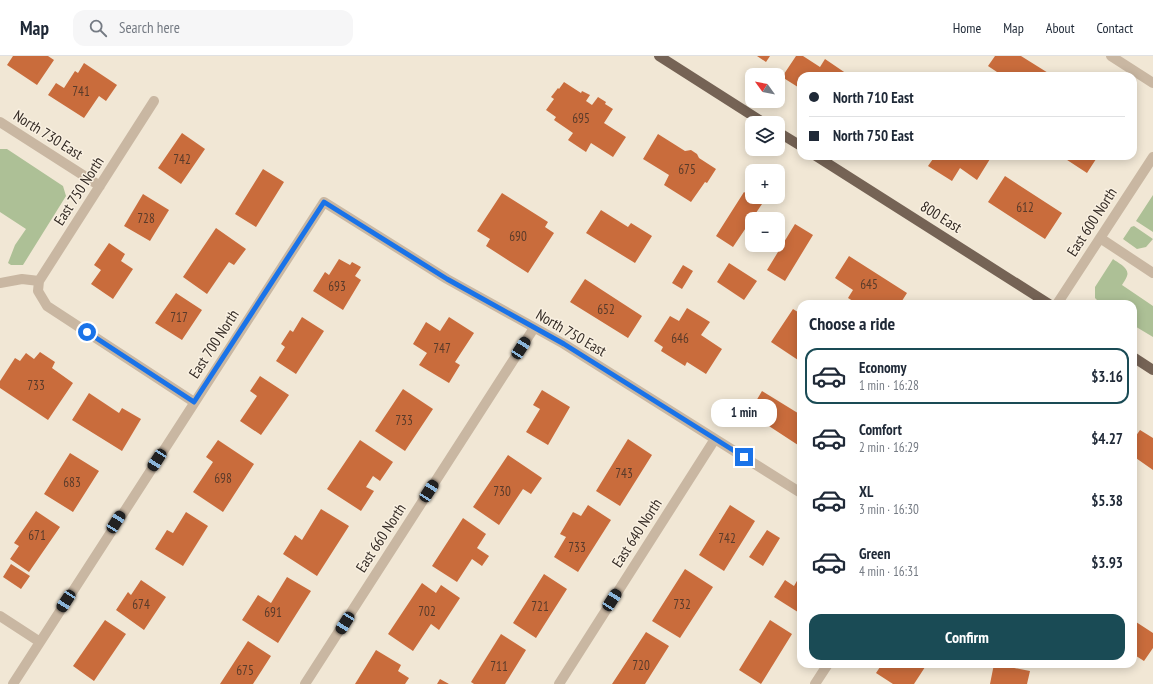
<!DOCTYPE html>
<meta charset="utf-8">
<style>
:root{--surface:#fff;--page:#f6f6f7;--text:#1f2937;--muted:#747a83;--line:#e0e1e3;--accent:#1a4b55}
body{margin:0;font-family:"PT Sans Narrow",sans-serif;background:var(--page);color:var(--text);height:100vh;display:flex;flex-direction:column;font-size:15px;white-space:nowrap}
*{box-sizing:border-box;margin:0}
p{font-size:13px;color:var(--muted)}
.icon{flex:none;width:22px;height:22px;fill:none;stroke:currentColor;stroke-width:2;stroke-linecap:round;stroke-linejoin:round}
.map{position:relative;flex:1;overflow:hidden}
.sheet{position:absolute;left:797px;top:244px;width:340px;height:368px;display:flex;flex-direction:column;background:var(--surface);border-radius:12px;box-shadow:0 2px 10px #0003}
.sheet>*{flex:none}
.top-card{position:absolute;left:797px;top:16px;width:340px;height:88px;border-radius:12px;box-shadow:0 2px 10px #0003;display:grid;align-content:center;height:88px;padding:0 12px;background:var(--surface)}
.needle{width:26px;rotate:303deg}
.controls{position:absolute;left:745px;top:12px;display:grid;gap:8px}
.controls a{display:grid;place-items:center;width:40px;height:40px;border-radius:8px;background:var(--surface);box-shadow:0 2px 10px #0003;font-size:20px}
.end{position:absolute;width:18px;height:18px;margin:-9px;border:5px solid #1a73e8;background:#fff;box-shadow:0 0 0 2px #fff}
.from{border-radius:50%}
.bubble{position:absolute;height:28px;border-radius:12px;background:var(--surface);box-shadow:0 2px 10px #0003;font-size:13px;font-weight:800;line-height:28px;text-align:center}
.car{position:absolute;width:12px;height:24px;margin:-12px -6px;border-radius:5px;box-shadow:0 0 3px 1px #0007;background:linear-gradient(#222 24%,#8ab4d8 0 40%,#222 0 76%,#8ab4d8 0 86%,#222 0)}
.top-card b{display:flex;align-items:center;gap:14px;height:38px;font-size:15px}
.top-card b+b{border-top:1px solid var(--line)}
.top-card i{width:10px;height:10px;background:var(--text)}
ul{padding:0;list-style:none}
li{display:flex;align-items:center;gap:12px;height:56px;margin:0 8px 6px;padding:0 4px;border:2px solid transparent;border-radius:12px}
li div{flex:1}
li b{display:block;font-size:15px}
li em{font-style:normal;font-weight:800}
li.current{border-color:var(--accent)}
li>.icon{width:36px;height:36px;stroke-width:1.5}
h2{padding:0 12px;font-size:18px;line-height:48px}
.button{display:flex;gap:8px;margin-top:auto;padding:8px 12px}
.button a{flex:1;height:46px;border-radius:12px;background:var(--accent);color:#fff;font-size:16px;font-weight:800;line-height:46px;text-align:center}
header{display:flex;align-items:center;gap:24px;box-sizing:border-box;height:56px;padding:0 20px;background:var(--surface);border-bottom:1px solid var(--line)}
header strong{font-size:19px}
nav{display:flex;gap:22px;margin-inline-start:auto;font-size:14px}
.search{width:280px;height:36px;background:var(--page);display:flex;align-items:center;gap:10px;box-sizing:border-box;padding:0 14px;border-radius:12px;color:var(--muted);font-size:15px}
.map>svg:first-child{display:block}
</style>
<header>
<strong>Map</strong>
<div class="search"><svg class="icon" aria-label="search" viewBox="0 0 24 24"><circle cx="10" cy="10" r="6"/><path d="M15 15l6 6"/></svg>Search here</div>
<nav><a>Home</a><a>Map</a><a>About</a><a>Contact</a></nav>
</header>
<div class="map">
<svg width="1153" height="628" viewBox="0 0 1153 628">
<rect width="100%" height="100%" fill="#f1e7d5"/>
<path fill="#adc096" d="M0,93H7L63,130L66,140L23,209H11L8,207L15,189L26,173L0,156Z
M1153,139V176L1136,165Z
M1134,170L1153,183L1146,191L1137,193L1123,183L1131,171Z
M1113,203C1118,207 1130,212 1127,220C1126,223 1123,227 1122,229L1153,250V281L1133,269V248H1101L1095,242V231Z"/>
<path fill="#c96c3c" d="M13,0H48L54,4L37,29L7,9Z
M757,0H770L766,6Z
M796,0H803L820,11L825,3L850,20H801V33L782,21Z
M995,0H1021L1053,20H1003L988,10Z
M84,7L117,29L106,45L99,40L84,62L48,39L56,27L64,32L75,15L78,17Z
M564,26L581,37L582,35L590,39L586,45L592,49L598,41L606,46L605,48L613,53L604,67L626,81L613,101L591,87L586,96L568,84L573,77L554,64L556,61L546,54L554,43L551,41L558,32L559,33Z
M182,77L205,93L181,128L158,112Z
M658,78L685,95L691,94L697,98L699,102L716,113L707,127L705,126L691,146L664,129L669,119L643,103Z
M935,100H986L990,103L977,124L960,112L952,125L928,110Z
M1061,100H1098L1087,117Z
M263,113L284,126L256,171L235,158Z
M1005,120L1062,157L1045,183L988,146Z
M744,136L762,148L733,191L716,180Z
M502,137L548,166L545,171L554,177L528,217L486,190L490,183L477,175Z
M143,138L169,154L150,185L124,170Z
M601,154L628,171L631,167L652,180L635,207L586,177Z
M795,168L813,179L785,225L767,214Z
M216,172L246,193L234,209L229,206L207,238L183,221Z
M109,187L125,198L121,205L133,213L113,243L91,228L101,214L94,209Z
M849,200L907,237L900,248H858L848,242L853,234L835,222Z
M339,203L350,209L352,206L361,211L355,220L361,224L343,254L313,235L325,216L329,219Z
M729,207L757,225L744,244L717,226Z
M683,209L693,215L682,233L672,227Z
M585,223L642,260L628,282L570,246Z
M176,237L202,254L182,284L155,267Z
M687,252L710,266L701,279L722,293L706,318L687,306L685,310L661,295L663,291L654,285L670,260L679,265Z
M793,253L801,258V300L798,304L771,286Z
M302,261L324,275L296,318L276,305L285,291L281,288L290,274L293,276Z
M449,261L474,277L455,306L460,309L449,327L419,309L427,297L413,288L426,266L440,275Z
M40,296L55,306L52,312L73,327L48,364L0,332V325L15,302L20,305L26,297L34,303Z
M260,320L289,339L261,379L240,365L257,340L250,335Z
M403,333L433,353L405,395L375,375Z
M542,334L570,351L548,389L526,376L540,353L533,349Z
M762,335L801,359V391L749,357Z
M89,337L119,357L122,352L141,363L122,395L72,364Z
M1140,374L1153,382V414L1133,400V384Z
M628,383L652,399L620,450L596,435Z
M218,384L254,408L223,456L193,436L213,406L206,401Z
M360,384L393,406L380,425L373,420L366,431L374,435L361,455L327,433Z
M70,397L99,415L73,456L44,438Z
M508,399L542,422L531,438L523,433L499,469L473,451Z
M588,449L611,464L578,516L554,501L566,481L560,478L573,456L581,460Z
M730,449L755,465L724,515L699,499Z
M321,453L349,470L317,520L283,498L295,479L302,484Z
M36,455L60,471L29,516L10,503L19,490L14,487Z
M186,456L208,470L183,510L155,493L167,474L173,477Z
M463,462L486,478L477,492L489,500L482,510L472,503L457,526L432,510Z
M767,474L780,482L763,510L749,501Z
M11,508L30,520L21,533L3,521Z
M685,513L713,531L680,582L652,565Z
M544,518L567,533L536,582L513,567Z
M801,518V558L774,541L785,524L794,530Z
M287,521L311,535L278,587L242,564L258,539L271,547Z
M141,524L166,541L144,574L116,554L128,536L131,539Z
M422,527L436,537L441,529L460,542L439,574L431,568L413,595L388,578Z
M105,564L126,578L94,625L73,610Z
M770,564L792,578L761,628L739,614Z
M1133,564L1153,577V592L1144,605L1133,598Z
M646,576L669,590L645,628H612Z
M501,578L526,594L505,628H474L471,626Z
M248,585L271,600L253,628H220Z
M376,594L401,609L398,615L409,622L405,628H355Z
M882,608H927L914,628H893L876,617Z
M994,608L1030,615L1027,628H990Z
M440,623L449,628H437Z"/>
<g fill="none" stroke-linecap="round" stroke-linejoin="round">
<path stroke="#c9b7a2" stroke-width="10" d="M1111,0L1153,27
M154,45L39,225L38,235L47,250L194,346
M0,66L100,130
M1100,182L1153,217
M0,227L22,223L39,225
M1057,248L1153,101
M0,560L40,586
M13,628L324,146L447,223L564,288L801,437
M305,628L534,272
M559,628L715,383
M815,628L828,608"/>
<path stroke="#756355" stroke-width="10" d="M659,0L764,67
M778,76L801,90
M816,100L1049,248
M1133,301L1153,314"/>
</g>
<g fill="none" stroke-linecap="round" stroke-linejoin="round">
<path stroke="#1a73e8" stroke-width="5" d="M87,276L194,346L324,146L447,223L564,288L744,401"/>
</g>
<g text-anchor="middle" stroke-width="3" stroke-linejoin="round" paint-order="stroke">
<g font-size="13" fill="#583a2a">
<text x="81" y="40">741</text>
<text x="581" y="67">695</text>
<text x="182" y="108">742</text>
<text x="687" y="118">675</text>
<text x="1025" y="156">612</text>
<text x="146" y="167">728</text>
<text x="518" y="185">690</text>
<text x="869" y="233">645</text>
<text x="337" y="235">693</text>
<text x="606" y="258">652</text>
<text x="179" y="266">717</text>
<text x="680" y="287">646</text>
<text x="442" y="297">747</text>
<text x="36" y="334">733</text>
<text x="404" y="369">733</text>
<text x="624" y="422">743</text>
<text x="223" y="427">698</text>
<text x="72" y="431">683</text>
<text x="502" y="440">730</text>
<text x="37" y="484">671</text>
<text x="727" y="487">742</text>
<text x="577" y="496">733</text>
<text x="141" y="553">674</text>
<text x="682" y="553">732</text>
<text x="540" y="555">721</text>
<text x="427" y="560">702</text>
<text x="273" y="561">691</text>
<text x="641" y="614">720</text>
<text x="499" y="615">711</text>
<text x="245" y="619">675</text>
</g>
<g font-size="15" fill="#332a24" stroke="#f9f0e1">
<text transform="translate(48 79) rotate(32)" y="5">North 730 East</text>
<text transform="translate(79 135) rotate(-57)" y="5">East 750 North</text>
<text transform="translate(941 161) rotate(32)" y="5">800 East</text>
<text transform="translate(1092 166) rotate(-57)" y="5">East 600 North</text>
<text transform="translate(571 277) rotate(30)" y="5">North 750 East</text>
<text transform="translate(214 288) rotate(-57)" y="5">East 700 North</text>
<text transform="translate(637 477) rotate(-57)" y="5">East 640 North</text>
<text transform="translate(381 482) rotate(-57)" y="5">East 660 North</text>
</g>
</g>
</svg>
<div class="controls">
<a><svg class="needle" viewBox="-14 -14 28 28"><path d="M0-13l5 13h-10z" fill="#e53935"/><path d="M0 13l5-13h-10z" fill="#747a83"/></svg></a>
<a><svg class="icon" aria-label="layers" viewBox="0 0 24 24"><path d="M12 4l9 5-9 5-9-5zM3 14l9 5 9-5"/></svg></a>
<a>+</a>
<a>−</a>
</div>
<i class="end from" style="left:87px;top:276px"></i>
<i class="end" style="left:744px;top:401px"></i>
<div class="bubble" style="left:711px;top:343px;width:66px">1 min</div>
<i class="car" style="left:521px;top:292px;rotate:33deg"></i>
<i class="car" style="left:157px;top:404px;rotate:213deg"></i>
<i class="car" style="left:429px;top:435px;rotate:33deg"></i>
<i class="car" style="left:116px;top:466px;rotate:32deg"></i>
<i class="car" style="left:612px;top:544px;rotate:33deg"></i>
<i class="car" style="left:66px;top:545px;rotate:213deg"></i>
<i class="car" style="left:345px;top:567px;rotate:212deg"></i>
<div class="top-card">
<b><i class="from"></i>North 710 East</b>
<b><i></i>North 750 East</b>
</div>
<section class="sheet">
<h2>Choose a ride</h2>
<ul>
<li class="current"><svg class="icon" aria-label="car" viewBox="0 0 24 24"><path d="M5 17H2v-5l4-1 3-4h7l3 4 3 1v5h-3M9 17h6M6 11h13"/><circle cx="7" cy="17" r="2"/><circle cx="17" cy="17" r="2"/></svg><div><b>Economy</b><p>1 min · 16:28</p></div><em>$3.16</em></li>
<li><svg class="icon" aria-label="car" viewBox="0 0 24 24"><path d="M5 17H2v-5l4-1 3-4h7l3 4 3 1v5h-3M9 17h6M6 11h13"/><circle cx="7" cy="17" r="2"/><circle cx="17" cy="17" r="2"/></svg><div><b>Comfort</b><p>2 min · 16:29</p></div><em>$4.27</em></li>
<li><svg class="icon" aria-label="car" viewBox="0 0 24 24"><path d="M5 17H2v-5l4-1 3-4h7l3 4 3 1v5h-3M9 17h6M6 11h13"/><circle cx="7" cy="17" r="2"/><circle cx="17" cy="17" r="2"/></svg><div><b>XL</b><p>3 min · 16:30</p></div><em>$5.38</em></li>
<li><svg class="icon" aria-label="car" viewBox="0 0 24 24"><path d="M5 17H2v-5l4-1 3-4h7l3 4 3 1v5h-3M9 17h6M6 11h13"/><circle cx="7" cy="17" r="2"/><circle cx="17" cy="17" r="2"/></svg><div><b>Green</b><p>4 min · 16:31</p></div><em>$3.93</em></li>
</ul>
<div class="button"><a>Confirm</a></div>
</section>
</div>
